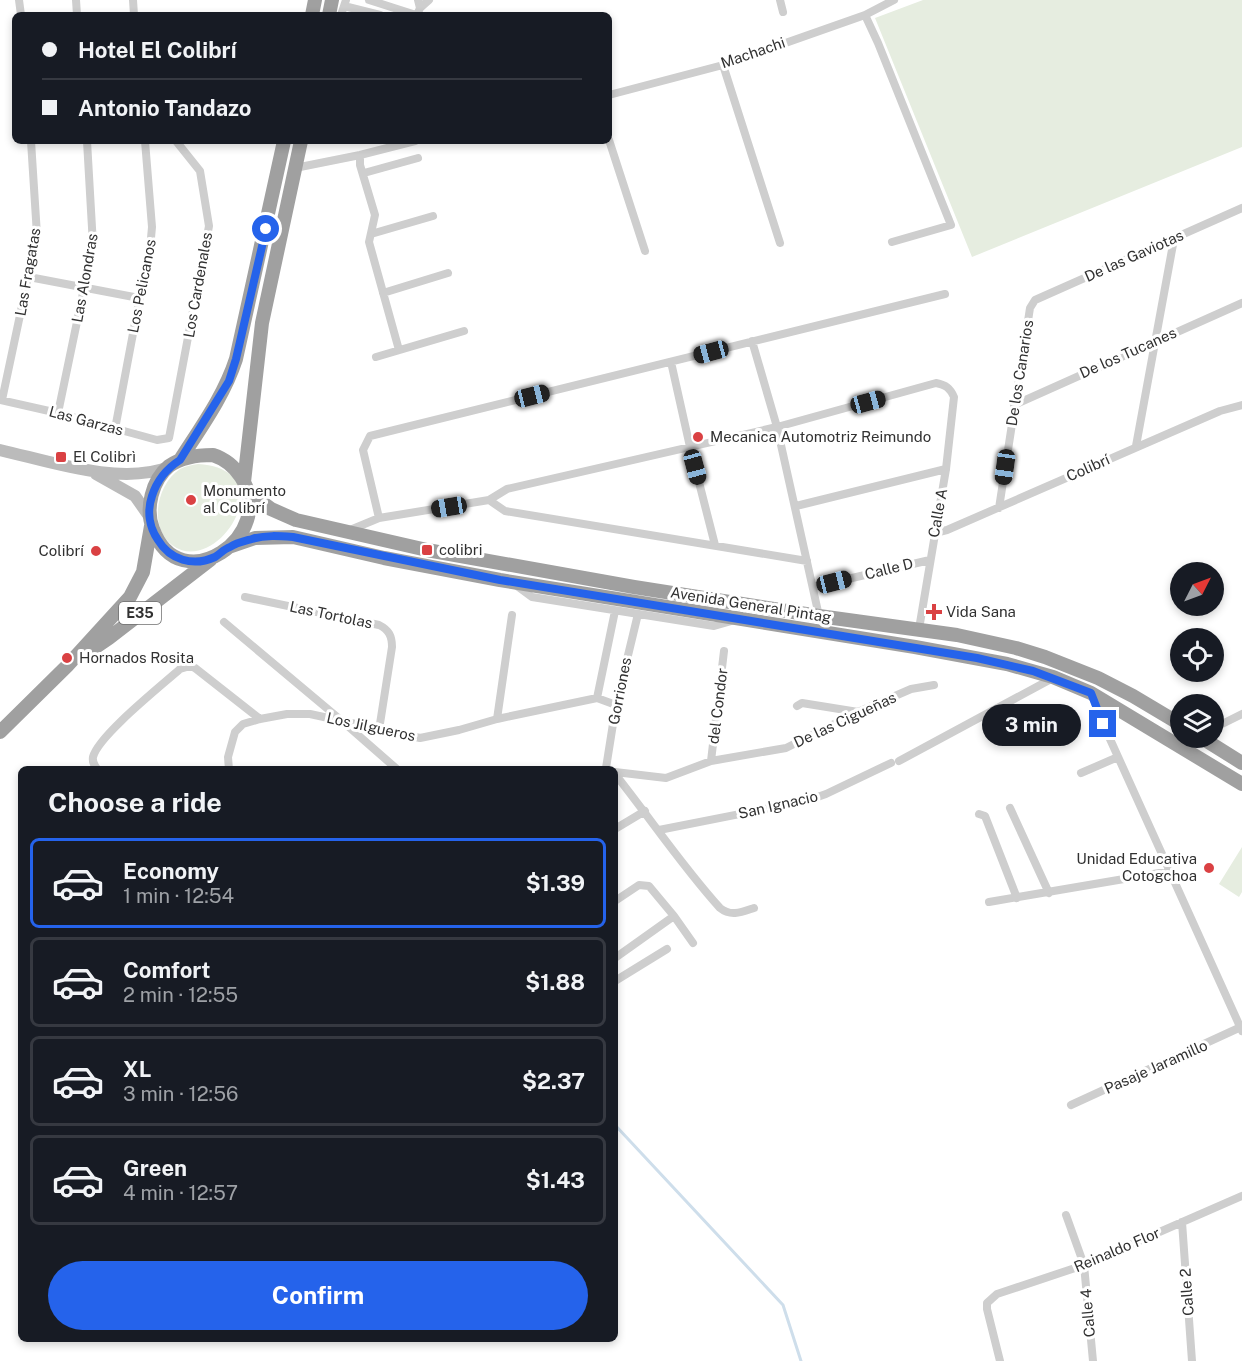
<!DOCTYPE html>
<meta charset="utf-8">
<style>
:root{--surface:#171b24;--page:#242831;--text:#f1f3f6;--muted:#9ea1a6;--line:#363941;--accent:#2563eb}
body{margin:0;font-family:"Public Sans",sans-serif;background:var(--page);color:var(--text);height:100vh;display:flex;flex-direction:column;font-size:22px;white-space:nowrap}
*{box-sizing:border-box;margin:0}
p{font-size:20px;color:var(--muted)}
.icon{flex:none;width:33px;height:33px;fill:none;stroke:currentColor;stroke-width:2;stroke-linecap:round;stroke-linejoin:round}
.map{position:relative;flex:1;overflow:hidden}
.sheet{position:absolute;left:18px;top:766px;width:600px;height:576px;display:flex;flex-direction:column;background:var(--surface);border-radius:9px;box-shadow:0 3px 9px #0003}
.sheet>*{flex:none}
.hud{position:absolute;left:12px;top:12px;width:600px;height:132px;border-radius:9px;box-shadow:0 3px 9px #0003;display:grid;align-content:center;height:132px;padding:0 30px;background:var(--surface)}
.needle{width:39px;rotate:48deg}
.controls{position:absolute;left:1170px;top:562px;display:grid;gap:12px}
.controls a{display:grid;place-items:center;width:54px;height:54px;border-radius:50%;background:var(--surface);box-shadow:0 3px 9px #0003;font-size:30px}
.end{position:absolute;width:27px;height:27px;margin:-14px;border:8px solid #2563eb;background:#fff;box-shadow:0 0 0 3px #fff}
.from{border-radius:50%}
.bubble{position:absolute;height:42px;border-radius:21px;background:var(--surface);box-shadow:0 3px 9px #0003;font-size:20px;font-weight:700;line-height:42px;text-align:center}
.car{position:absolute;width:18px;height:36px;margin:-18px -9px;border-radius:8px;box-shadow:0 0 4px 2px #0007;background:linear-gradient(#222 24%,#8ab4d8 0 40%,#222 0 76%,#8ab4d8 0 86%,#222 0)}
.hud b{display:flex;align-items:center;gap:21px;height:57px;font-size:22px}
.hud b+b{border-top:2px solid var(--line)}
.hud i{width:15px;height:15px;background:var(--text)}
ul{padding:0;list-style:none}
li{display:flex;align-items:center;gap:18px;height:90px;margin:0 12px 9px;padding:0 18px;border:3px solid var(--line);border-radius:9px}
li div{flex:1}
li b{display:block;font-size:22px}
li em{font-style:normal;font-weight:700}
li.on{border-color:var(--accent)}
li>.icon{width:54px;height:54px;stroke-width:1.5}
h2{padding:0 30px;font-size:27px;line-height:72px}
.action{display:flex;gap:12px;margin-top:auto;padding:12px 30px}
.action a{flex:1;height:69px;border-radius:36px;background:var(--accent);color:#fff;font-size:24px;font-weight:700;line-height:69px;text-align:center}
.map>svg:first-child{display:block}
</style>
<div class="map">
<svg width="1242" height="1361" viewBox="0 0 1242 1361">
<rect width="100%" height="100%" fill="#fff"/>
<path fill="#e6ede0" d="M923,0H1242V147L972,257L875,18Z
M198,464C286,469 217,579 172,545C148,526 157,484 180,469C186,466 192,465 198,464Z
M1242,847V892L1239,897L1219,884Z"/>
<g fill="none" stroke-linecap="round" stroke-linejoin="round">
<path stroke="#cedeeb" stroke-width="3" d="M615,1125L783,1305L801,1361"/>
<path stroke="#cecece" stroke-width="8" d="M19,0L21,15
M76,0L77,15
M133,0L134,15
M369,0L416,15
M780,0L783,12
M344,6L380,15
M420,8L429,0
M341,15L346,0
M417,15L420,8L418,0
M865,15L878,43L951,225L892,242
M723,65L780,243
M609,95L723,65L865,15L894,0
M609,140L645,251
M360,155V165L375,215L369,242L399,350
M295,168L360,155L415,141
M364,173L418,158
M371,234L433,216
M29,277L139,298
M383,293L448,273
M752,341L777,427L819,616
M376,357L464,331
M671,362L690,447L715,545
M0,400L58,413L157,440L169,438L209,226L200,171L176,141
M2,400L37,235L31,141
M1014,405L1242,303
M58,413L93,245L87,141
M115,429L151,238L152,227L145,141
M1136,446L1174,239
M489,500L505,511L807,561
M796,506L946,469
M999,508L1030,308L1035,300L1242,208
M379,518L363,450L370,436L945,294
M350,530L379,518L489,500L507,489L777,427L936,383C946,385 950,388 954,397L946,469L919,629
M935,533L947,530L1220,411L1242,405
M513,583L532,597L714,626L735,620
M813,587L930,560
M245,597L379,625C389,630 392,636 392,647L379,730
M224,622L342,721L398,770
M1091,693L1105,728L1242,1031
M597,698L615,611
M797,706L802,703L858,712
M497,719L512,615
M1214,728L1242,714
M711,761L724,651
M899,761L1053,678
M606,768L616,705L638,614
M98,770C95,766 92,763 93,757C98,736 161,686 180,669L190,666L195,668L260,719
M229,770L228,757L235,732L243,724L260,719L287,714H310L420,738L459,730L497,719L597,698L616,705
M615,772L666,778L711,761L786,748L858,712L911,689L934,685
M1081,773L1118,757
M615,774C650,818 682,866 720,908C731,917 742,912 754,908
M1010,808L1049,893
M979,814L985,816L1017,898
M615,829L645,811
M659,830L806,801L826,794L891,763
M615,901L639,885L649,886L674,916L693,943
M989,902L1171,871
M615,958L674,916
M615,981L667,949
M1071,1105L1241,1027
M1066,1215L1084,1265L1093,1361
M1182,1222L1192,1361
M1000,1361L987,1309V1303L997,1294L1084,1265L1242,1196"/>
<path stroke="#bbb" stroke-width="12" d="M0,450C49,461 120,486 169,467
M96,474L135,496L149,516"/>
<path stroke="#a0a0a0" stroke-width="14" d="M312,15L315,0
M329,15L332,0
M213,455C225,459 234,466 241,477C279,535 180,603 153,529C145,509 152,480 169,466C182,457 198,455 213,455Z
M180,460C201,427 224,396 236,359L284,141
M244,482L262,323L301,141
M248,492L271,509L296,520L427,550L634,587L819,616L957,635L1016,648L1045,657L1098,678L1133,696L1180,724
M229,547L255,538L293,537L384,558L500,580L915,647L1007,664L1053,677L1091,693L1242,784
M87,653L109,638L210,560
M0,732L67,666L130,597L143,572L151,526
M1202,738L1242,763"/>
</g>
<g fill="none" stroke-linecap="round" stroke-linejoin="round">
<path stroke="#2563eb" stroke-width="8" d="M266,229L236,359L229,381L180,460C166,469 157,480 152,496C147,511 149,527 158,540C170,560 193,567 215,557C220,554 224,549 230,547C236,543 245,541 252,539C265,535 279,536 293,537L500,580L977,658L1033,671L1091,693L1103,724"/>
</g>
<g fill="#da4143" stroke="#fff" stroke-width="2">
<circle cx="698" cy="437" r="6"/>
<rect x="55" y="451" width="12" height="12" rx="3"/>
<circle cx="191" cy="500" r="6"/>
<rect x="421" y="544" width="12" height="12" rx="3"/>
<circle cx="96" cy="551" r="6"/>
<path d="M931 603h6v6h6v6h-6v6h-6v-6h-6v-6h6z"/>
<circle cx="67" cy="658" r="6"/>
<circle cx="1209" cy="868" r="6"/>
</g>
<g text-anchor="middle" stroke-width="6" stroke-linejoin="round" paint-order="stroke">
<rect fill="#fff" stroke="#6f6f6f" stroke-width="1.5" x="119" y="602" width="42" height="22" rx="4.5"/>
<g font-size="14" font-weight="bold" fill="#313131">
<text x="140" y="618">E35</text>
</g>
<g font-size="15" fill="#313131" stroke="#fff">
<text transform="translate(753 53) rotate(-19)" y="5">Machachi</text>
<text transform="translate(1134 256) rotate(-24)" y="5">De las Gaviotas</text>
<text transform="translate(28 272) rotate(-80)" y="5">Las Fragatas</text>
<text transform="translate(85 278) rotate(-80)" y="5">Las Alondras</text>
<text transform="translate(198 285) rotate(-80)" y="5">Los Cardenales</text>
<text transform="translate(142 286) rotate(-79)" y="5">Los Pelicanos</text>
<text transform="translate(1128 353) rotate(-24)" y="5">De los Tucanes</text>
<text transform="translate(1020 373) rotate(-81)" y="5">De los Canarios</text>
<text transform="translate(86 421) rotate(15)" y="5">Las Garzas</text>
<text transform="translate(1088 468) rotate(-24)" y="5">Colibrí</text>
<text transform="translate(938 513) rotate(-80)" y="5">Calle A</text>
<text transform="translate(889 569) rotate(-14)" y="5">Calle D</text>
<text transform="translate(751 605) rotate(9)" y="5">Avenida General Pintag</text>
<text transform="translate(331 615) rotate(12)" y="5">Las Tortolas</text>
<text transform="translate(620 691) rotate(-79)" y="5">Gorriones</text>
<text transform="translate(718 706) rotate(-83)" y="5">del Condor</text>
<text transform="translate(845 720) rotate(-25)" y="5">De las Cigueñas</text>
<text transform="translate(371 727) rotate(12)" y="5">Los Jilgueros</text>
<text transform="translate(778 805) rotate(-13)" y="5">San Ignacio</text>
<text transform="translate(1156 1067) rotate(-24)" y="5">Pasaje Jaramillo</text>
<text transform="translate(1117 1250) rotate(-23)" y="5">Reinaldo Flor</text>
<text transform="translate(1187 1292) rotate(-94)" y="5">Calle 2</text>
<text transform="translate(1088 1313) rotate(-95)" y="5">Calle 4</text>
</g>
<g font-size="15" fill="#313131" stroke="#fff" text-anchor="start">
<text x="710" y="442">Mecanica Automotriz Reimundo</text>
<text x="73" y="462">El Colibrì</text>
<text x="203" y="496">Monumento<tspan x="203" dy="17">al Colibrí</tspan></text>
<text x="439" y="555">colibri</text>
<text x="84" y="556" text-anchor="end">Colibrí</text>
<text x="946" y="617">Vida Sana</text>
<text x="79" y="663">Hornados Rosita</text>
<text x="1197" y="864" text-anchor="end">Unidad Educativa<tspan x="1197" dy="17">Cotogchoa</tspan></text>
</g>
</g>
</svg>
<div class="controls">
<a><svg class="needle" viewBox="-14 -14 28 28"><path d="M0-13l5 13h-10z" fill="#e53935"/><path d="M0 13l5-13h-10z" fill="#9ea1a6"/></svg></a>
<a><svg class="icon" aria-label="locate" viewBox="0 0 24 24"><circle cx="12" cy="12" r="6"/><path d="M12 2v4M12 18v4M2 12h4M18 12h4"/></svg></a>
<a><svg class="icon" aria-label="layers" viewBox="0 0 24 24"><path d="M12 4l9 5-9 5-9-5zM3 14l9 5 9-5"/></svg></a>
</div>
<i class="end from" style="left:266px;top:229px"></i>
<i class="end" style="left:1103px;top:724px"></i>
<div class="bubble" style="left:982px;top:704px;width:99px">3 min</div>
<i class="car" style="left:711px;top:352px;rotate:255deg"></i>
<i class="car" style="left:532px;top:396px;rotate:76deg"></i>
<i class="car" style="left:868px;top:402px;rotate:75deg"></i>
<i class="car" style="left:695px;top:467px;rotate:165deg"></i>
<i class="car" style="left:1005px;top:467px;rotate:188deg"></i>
<i class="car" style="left:449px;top:507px;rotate:261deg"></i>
<i class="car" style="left:834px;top:582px;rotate:76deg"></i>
<div class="hud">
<b><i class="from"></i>Hotel El Colibrí</b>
<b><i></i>Antonio Tandazo</b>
</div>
<section class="sheet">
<h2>Choose a ride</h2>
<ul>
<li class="on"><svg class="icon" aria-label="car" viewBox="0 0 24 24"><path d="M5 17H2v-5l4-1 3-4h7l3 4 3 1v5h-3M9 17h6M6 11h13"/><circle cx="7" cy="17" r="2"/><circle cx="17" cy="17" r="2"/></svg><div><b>Economy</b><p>1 min · 12:54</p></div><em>$1.39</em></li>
<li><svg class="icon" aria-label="car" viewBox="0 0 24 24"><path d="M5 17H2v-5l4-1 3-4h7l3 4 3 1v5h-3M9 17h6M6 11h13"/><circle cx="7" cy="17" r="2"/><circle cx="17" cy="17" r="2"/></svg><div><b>Comfort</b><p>2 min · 12:55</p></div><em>$1.88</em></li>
<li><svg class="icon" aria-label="car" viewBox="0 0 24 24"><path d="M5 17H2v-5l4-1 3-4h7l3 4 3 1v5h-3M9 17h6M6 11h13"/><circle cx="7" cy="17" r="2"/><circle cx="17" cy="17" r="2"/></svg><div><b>XL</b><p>3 min · 12:56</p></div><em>$2.37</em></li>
<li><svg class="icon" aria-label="car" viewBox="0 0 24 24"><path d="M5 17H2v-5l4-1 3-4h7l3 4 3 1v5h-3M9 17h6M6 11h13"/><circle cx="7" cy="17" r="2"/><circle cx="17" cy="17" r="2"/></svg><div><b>Green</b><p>4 min · 12:57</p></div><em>$1.43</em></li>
</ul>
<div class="action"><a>Confirm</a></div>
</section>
</div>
